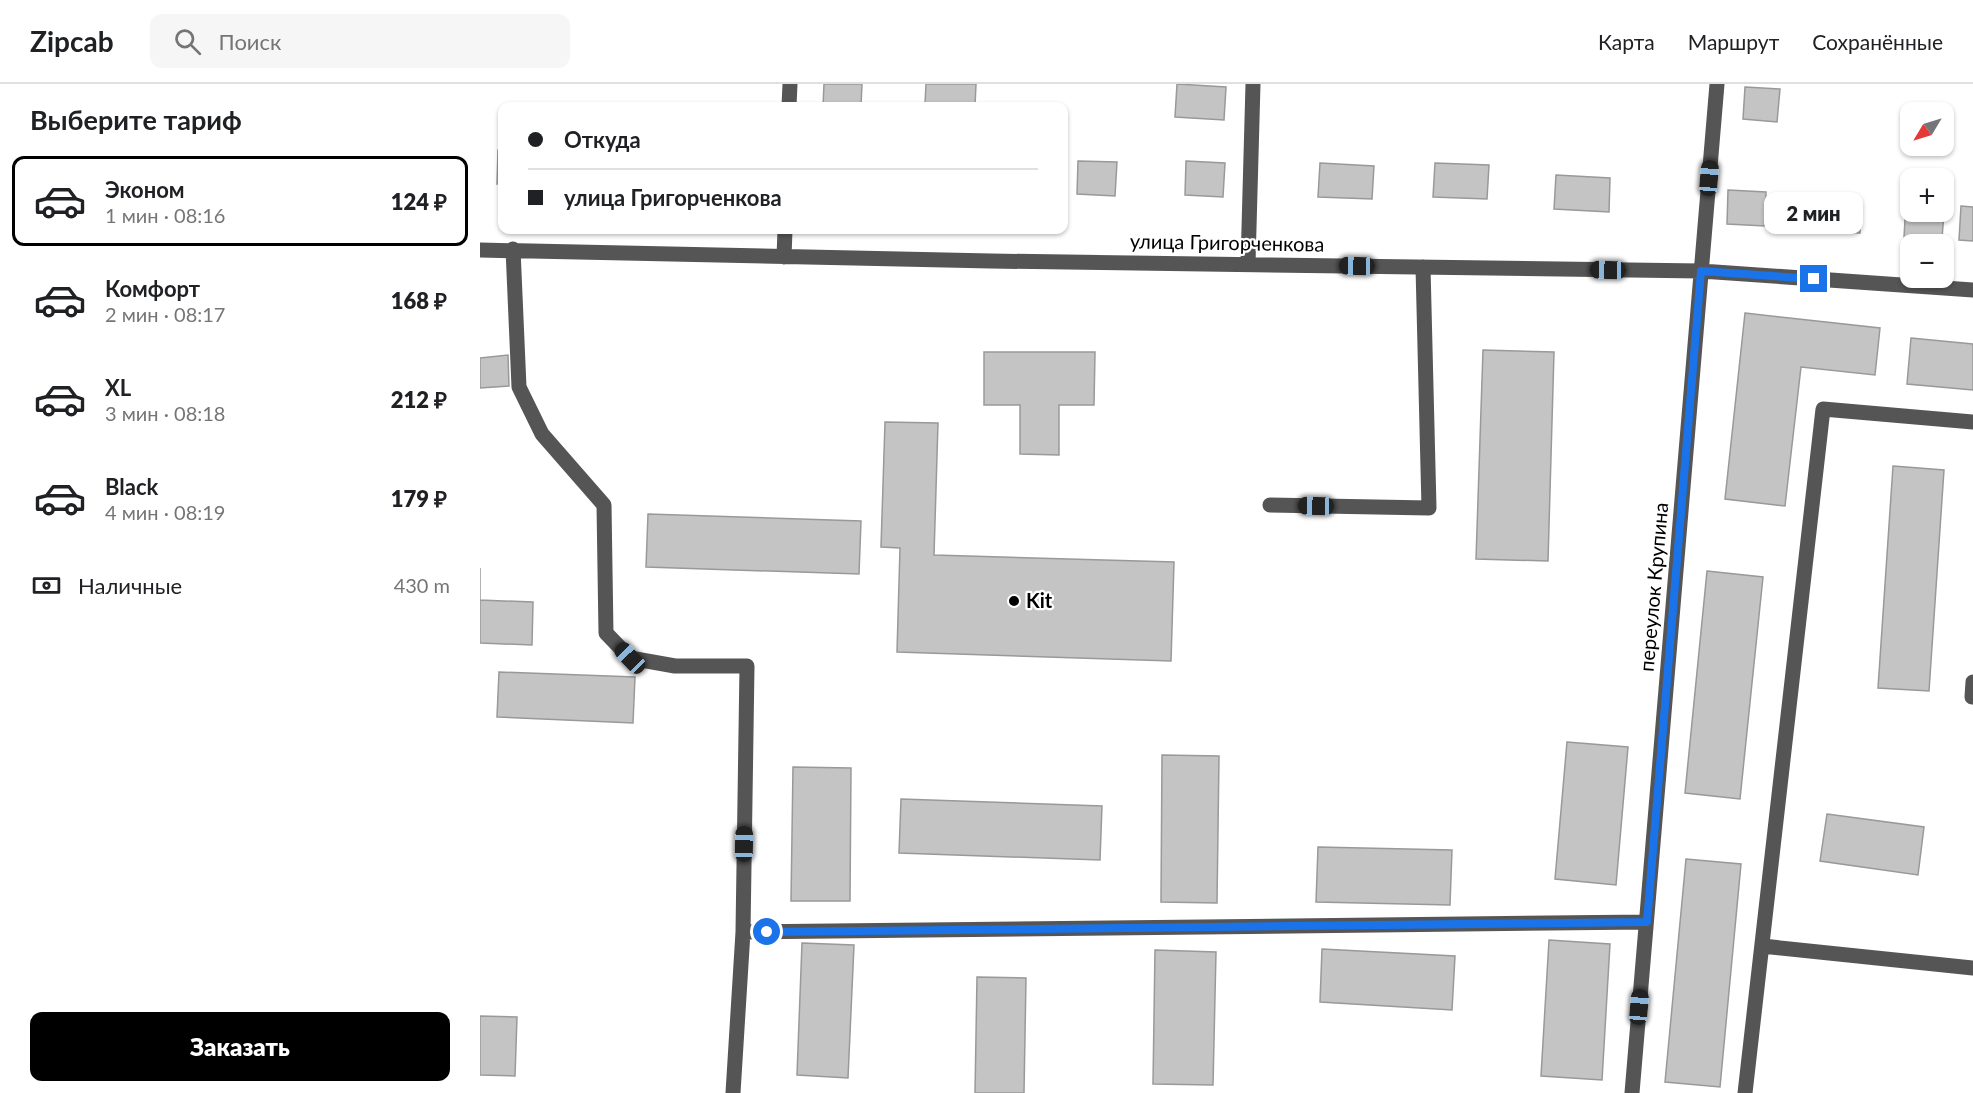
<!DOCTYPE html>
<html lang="ru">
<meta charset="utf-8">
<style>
:root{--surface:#fff;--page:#f6f6f6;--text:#202124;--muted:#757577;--line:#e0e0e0;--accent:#000}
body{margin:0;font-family:Lato,sans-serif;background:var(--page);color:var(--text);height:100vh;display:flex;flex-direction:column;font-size:22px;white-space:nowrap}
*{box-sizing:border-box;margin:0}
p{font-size:20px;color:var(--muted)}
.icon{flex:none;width:33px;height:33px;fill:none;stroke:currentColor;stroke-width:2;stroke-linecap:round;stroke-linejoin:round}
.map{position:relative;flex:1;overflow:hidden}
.panel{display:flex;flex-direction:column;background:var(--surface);width:480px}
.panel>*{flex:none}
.top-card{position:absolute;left:18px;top:18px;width:570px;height:132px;border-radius:12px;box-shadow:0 2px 4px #0004;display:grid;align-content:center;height:132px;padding:0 30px;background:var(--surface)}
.needle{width:39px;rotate:232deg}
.tools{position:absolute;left:1420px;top:18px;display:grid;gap:12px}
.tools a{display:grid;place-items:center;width:54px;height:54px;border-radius:12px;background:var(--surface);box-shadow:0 2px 4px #0004;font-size:30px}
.end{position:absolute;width:27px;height:27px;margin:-14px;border:8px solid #1a73e8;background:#fff;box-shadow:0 0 0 3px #fff}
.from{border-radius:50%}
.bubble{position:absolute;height:42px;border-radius:12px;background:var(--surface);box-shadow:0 2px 4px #0004;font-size:20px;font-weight:800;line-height:42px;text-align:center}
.car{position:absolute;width:18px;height:36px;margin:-18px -9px;border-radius:8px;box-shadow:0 0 4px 2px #0007;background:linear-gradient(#222 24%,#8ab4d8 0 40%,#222 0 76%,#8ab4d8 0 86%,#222 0)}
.top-card b{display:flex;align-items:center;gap:21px;height:57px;font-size:22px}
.top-card b+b{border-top:2px solid var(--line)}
.top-card i{width:15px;height:15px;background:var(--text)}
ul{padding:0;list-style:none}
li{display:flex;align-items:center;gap:18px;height:90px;margin:0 12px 9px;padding:0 18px;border:3px solid transparent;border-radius:12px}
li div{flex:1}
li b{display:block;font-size:22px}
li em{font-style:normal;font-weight:800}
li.selected{border-color:var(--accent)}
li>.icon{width:54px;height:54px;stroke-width:1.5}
h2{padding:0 30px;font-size:27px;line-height:72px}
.pay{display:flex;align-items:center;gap:15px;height:66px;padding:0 30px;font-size:22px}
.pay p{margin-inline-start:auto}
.cta{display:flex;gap:12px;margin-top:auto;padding:12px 30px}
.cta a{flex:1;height:69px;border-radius:12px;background:var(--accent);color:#fff;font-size:24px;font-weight:800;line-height:69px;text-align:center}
header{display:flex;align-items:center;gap:36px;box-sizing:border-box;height:84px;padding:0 30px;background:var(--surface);border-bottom:2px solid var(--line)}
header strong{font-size:28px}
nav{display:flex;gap:33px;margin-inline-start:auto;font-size:21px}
.search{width:420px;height:54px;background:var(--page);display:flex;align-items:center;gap:15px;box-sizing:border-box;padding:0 21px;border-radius:12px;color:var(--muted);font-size:22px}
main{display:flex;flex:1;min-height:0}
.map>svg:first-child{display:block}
</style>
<header>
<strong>Zipcab</strong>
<div class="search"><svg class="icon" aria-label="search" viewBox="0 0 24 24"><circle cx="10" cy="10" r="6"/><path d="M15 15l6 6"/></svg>Поиск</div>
<nav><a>Карта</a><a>Маршрут</a><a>Сохранённые</a></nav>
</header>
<main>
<section class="panel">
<h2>Выберите тариф</h2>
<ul>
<li class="selected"><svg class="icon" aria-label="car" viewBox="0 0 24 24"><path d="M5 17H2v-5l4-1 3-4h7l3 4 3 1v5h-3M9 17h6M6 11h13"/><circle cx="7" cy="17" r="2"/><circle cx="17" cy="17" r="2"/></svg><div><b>Эконом</b><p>1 мин · 08:16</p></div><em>124 ₽</em></li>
<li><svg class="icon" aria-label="car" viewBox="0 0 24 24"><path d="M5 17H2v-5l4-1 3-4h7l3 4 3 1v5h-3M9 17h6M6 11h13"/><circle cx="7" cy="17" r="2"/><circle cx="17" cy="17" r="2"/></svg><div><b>Комфорт</b><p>2 мин · 08:17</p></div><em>168 ₽</em></li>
<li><svg class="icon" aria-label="car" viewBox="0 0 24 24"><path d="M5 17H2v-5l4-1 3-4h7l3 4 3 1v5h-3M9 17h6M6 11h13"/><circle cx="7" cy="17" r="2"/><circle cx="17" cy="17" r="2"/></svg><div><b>XL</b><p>3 мин · 08:18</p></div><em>212 ₽</em></li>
<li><svg class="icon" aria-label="car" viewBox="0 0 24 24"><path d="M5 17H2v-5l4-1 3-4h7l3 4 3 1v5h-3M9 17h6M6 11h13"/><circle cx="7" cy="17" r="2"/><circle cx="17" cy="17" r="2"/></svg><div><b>Black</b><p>4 мин · 08:19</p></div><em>179 ₽</em></li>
</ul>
<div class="pay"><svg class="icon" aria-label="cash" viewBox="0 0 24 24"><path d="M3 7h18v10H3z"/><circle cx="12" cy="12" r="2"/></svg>Наличные<p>430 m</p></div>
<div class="cta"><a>Заказать</a></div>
</section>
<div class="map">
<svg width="1493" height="1009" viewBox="0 0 1493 1009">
<rect width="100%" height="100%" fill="#fff"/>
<path fill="#c4c4c4" stroke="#999" stroke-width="1.5" d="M344,0H382L381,22H343Z
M446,0H496L495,22L445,20Z
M697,0L746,3L744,36L695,33Z
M1265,3L1300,5L1297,38L1263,35Z
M18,66H22V100H17Z
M598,77L637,78L635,112L597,110Z
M706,77L745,79L743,113L705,111Z
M840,79L894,82L892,115L838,113Z
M955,79L1009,81L1007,115L953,113Z
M1076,91L1130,94L1129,128L1074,125Z
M1248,106L1286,108L1285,142L1247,140Z
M1343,114L1381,116L1380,149L1341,148Z
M1426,119H1431V128H1464L1462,155L1424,153Z
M1481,122L1493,123V157L1479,156Z
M1265,229L1400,244L1395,291L1321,283L1305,422L1245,415Z
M1431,254L1493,260V306L1427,300Z
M1003,266L1074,268L1068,477L996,475Z
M504,268H615L614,321H579V371L540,370V321H504Z
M28,271L29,302L0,304V274Z
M405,338L458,339L454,471L694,478L691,577L417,568L420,464L401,463Z
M1413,382L1464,386L1449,607L1398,604Z
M168,430L381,437L379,490L166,483Z
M0,484V516L53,518L52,561L0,559Z
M1227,487L1283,493L1260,715L1205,709Z
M19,588L155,593L153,639L17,633Z
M1087,658L1148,663L1136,801L1075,795Z
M682,671L739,672L737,819L681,818Z
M313,683L371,684L370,817H311Z
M421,715L622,722L620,776L419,769Z
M1347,730L1444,743L1438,791L1340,777Z
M838,763L972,766L970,821L836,818Z
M1206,775L1261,780L1240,1003L1185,998Z
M1069,856L1130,860L1122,996L1061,992Z
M322,859L374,861L368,994L317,991Z
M842,865L975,872L972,926L840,918Z
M675,866L736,868L733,1001L673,1000Z
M497,893L546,894L544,1009H495Z
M0,932L37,933L35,992L0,991Z"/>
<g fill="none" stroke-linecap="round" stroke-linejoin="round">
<path stroke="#555" stroke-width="15" d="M309,22L310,0
M33,165L39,303L62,350L124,421L126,549L150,574L195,582H267L263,848L253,1009
M0,166L511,177L1221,187L1493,206
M304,173L305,146
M768,180L773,0
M790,421L949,424L943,183
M1492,613L1493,598
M263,848L1166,838
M1282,862L1493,884
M1152,1009L1237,0
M1265,1009L1343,325L1493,338"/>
</g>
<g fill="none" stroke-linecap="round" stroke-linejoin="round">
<path stroke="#1a73e8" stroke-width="8" d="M287,848L1167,838L1221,187L1334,195"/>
</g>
<circle fill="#000" stroke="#fff" stroke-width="2" cx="534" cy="517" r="6"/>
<g text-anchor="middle" stroke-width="4.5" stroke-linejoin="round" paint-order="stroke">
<g font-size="20" fill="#000" stroke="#fff">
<text transform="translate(747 159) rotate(1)" y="7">улица Григорченкова</text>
<text transform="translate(1174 503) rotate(-85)" y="7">переулок Крупина</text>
</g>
<g font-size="20" font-weight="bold" fill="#000" stroke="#fff" text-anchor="start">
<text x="546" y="524">Kit</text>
</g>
</g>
</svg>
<div class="tools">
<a><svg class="needle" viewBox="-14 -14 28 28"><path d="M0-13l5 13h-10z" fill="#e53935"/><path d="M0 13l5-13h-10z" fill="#757577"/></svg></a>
<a>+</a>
<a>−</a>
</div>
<i class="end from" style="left:287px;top:848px"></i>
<i class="end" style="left:1334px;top:195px"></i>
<div class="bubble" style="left:1284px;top:108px;width:99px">2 мин</div>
<i class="car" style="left:1229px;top:94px;rotate:5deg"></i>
<i class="car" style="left:877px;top:182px;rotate:271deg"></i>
<i class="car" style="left:1128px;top:186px;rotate:271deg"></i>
<i class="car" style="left:836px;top:422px;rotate:271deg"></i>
<i class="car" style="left:150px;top:574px;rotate:316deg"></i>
<i class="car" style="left:264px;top:760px;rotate:1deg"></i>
<i class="car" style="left:1159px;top:923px;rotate:5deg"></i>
<div class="top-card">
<b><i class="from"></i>Откуда</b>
<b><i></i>улица Григорченкова</b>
</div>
</div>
</main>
